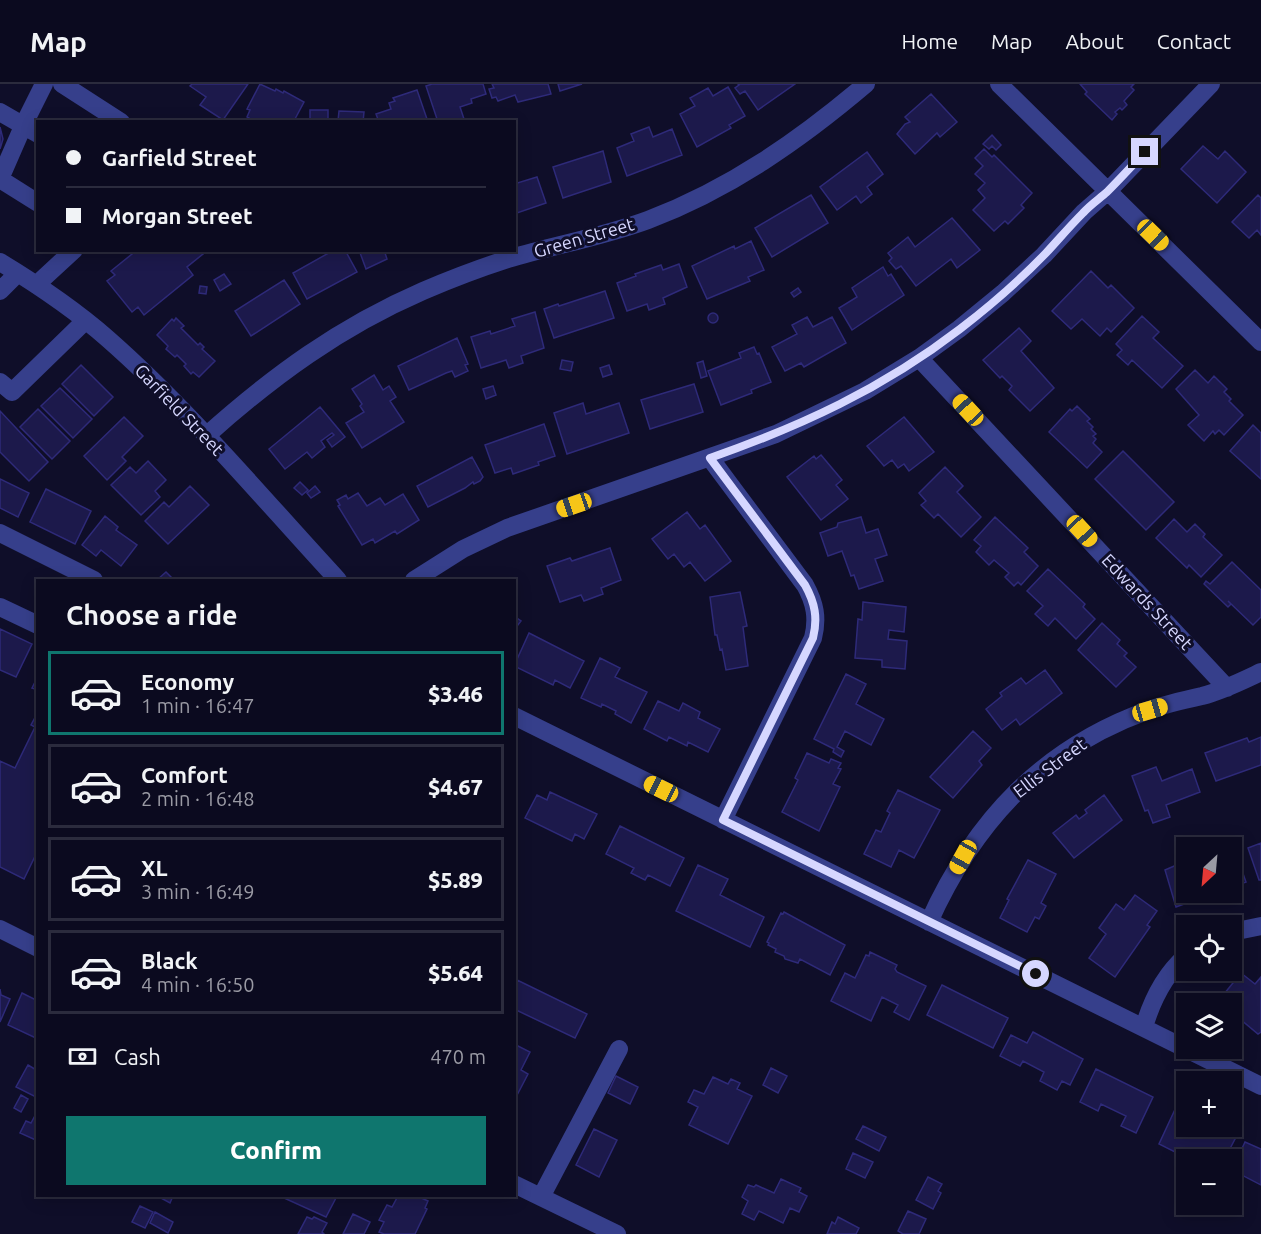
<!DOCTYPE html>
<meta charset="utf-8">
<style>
:root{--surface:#0b0a1f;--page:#141328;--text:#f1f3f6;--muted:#9a9aa4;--line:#2b2b3d;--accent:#0f766e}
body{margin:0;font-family:Ubuntu,sans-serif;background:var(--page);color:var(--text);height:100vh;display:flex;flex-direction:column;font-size:22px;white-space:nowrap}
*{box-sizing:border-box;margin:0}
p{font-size:20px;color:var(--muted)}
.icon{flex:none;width:33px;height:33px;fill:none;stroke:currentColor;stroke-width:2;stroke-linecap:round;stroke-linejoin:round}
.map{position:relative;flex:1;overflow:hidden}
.side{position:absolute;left:36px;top:495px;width:480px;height:618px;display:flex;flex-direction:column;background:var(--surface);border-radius:0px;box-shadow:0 3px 15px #0003,0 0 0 2px var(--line)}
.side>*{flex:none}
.hud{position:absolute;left:36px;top:36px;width:480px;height:132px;border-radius:0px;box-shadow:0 3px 15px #0003,0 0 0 2px var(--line);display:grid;align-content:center;height:132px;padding:0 30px;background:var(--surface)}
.needle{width:39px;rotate:206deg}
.fabs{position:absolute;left:1176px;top:753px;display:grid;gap:12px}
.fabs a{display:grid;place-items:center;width:66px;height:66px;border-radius:0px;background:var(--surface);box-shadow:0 3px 15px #0003,0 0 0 2px var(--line);font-size:30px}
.end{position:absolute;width:27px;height:27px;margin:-14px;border:8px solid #d6d7ff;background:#111;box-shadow:0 0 0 3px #111}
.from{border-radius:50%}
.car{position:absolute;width:18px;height:36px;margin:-18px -9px;border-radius:8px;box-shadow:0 0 4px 2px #0007;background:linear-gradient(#f5c518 24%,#345 0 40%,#f5c518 0 76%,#345 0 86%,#f5c518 0)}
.hud b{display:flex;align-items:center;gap:21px;height:57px;font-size:22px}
.hud b+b{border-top:2px solid var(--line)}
.hud i{width:15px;height:15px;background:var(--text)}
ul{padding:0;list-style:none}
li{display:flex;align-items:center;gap:18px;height:84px;margin:0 12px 9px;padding:0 18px;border:3px solid var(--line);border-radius:0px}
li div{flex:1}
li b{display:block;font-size:22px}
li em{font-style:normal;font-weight:800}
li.current{border-color:var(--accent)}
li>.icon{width:54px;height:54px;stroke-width:1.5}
h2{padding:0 30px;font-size:27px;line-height:72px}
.pay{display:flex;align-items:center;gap:15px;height:66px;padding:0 30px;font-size:22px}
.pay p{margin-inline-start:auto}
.primary-button{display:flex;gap:12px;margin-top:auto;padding:12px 30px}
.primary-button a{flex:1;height:69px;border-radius:0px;background:var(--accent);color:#fff;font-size:24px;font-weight:800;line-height:69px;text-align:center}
header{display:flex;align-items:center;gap:36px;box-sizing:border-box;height:84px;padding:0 30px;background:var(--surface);border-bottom:2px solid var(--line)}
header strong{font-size:28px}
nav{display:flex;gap:33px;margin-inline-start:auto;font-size:21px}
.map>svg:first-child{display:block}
</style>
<header>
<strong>Map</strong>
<nav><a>Home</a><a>Map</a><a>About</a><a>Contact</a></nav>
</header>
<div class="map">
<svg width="1261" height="1150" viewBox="0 0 1261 1150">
<rect width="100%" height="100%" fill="#0f0e29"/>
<path fill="#1c194b" stroke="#2e2a79" stroke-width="1.5" d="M192,0H248L223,36L200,21L206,13L190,2Z
M260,0L275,7L276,5L283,9L284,7L304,18L295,35L299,38H256L247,33L250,26L247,25Z
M432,0H483L486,10L471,15L472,19L460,23L465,38H438L426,2Z
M492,0H548L551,10L518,18L515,11L498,17L496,13L492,14L489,5L494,4Z
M558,0H582L560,7Z
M738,0H795L758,26L745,7L740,10L735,4L739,1Z
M1080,0H1134L1131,3L1134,6L1124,17L1127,21L1122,26L1120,24L1115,28L1117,30L1112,36L1085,10L1087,8Z
M728,3L745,32L729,41L731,44L697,63L680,30L695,22L690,14L708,4L713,12Z
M417,6L428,38H379L376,30L391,25L389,19L395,17L393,14Z
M931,10L957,38L940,53L937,49L915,70L897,50L905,40L910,38L905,33Z
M310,26H328V37H338L339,27L364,28L363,38H310Z
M0,43L3,55L0,65Z
M649,43L653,53L672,45L682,71L627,92L617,64L634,57L631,50Z
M992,51L1001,61L996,66L992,62L989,65L983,60Z
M1203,62L1218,75L1225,67L1246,88L1217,119L1181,85Z
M984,65L992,73L994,71L1032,109L1021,121L1024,124L1008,140L1005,137L994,147L973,126L985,114L978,106L985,99L975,90L983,82L975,74Z
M603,67L611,98L563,114L553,83Z
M867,68L883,90L867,103L872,110L861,119L856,112L837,126L820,103Z
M537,93L546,119L514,130V100Z
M811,111L828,139L772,173L755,144Z
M1258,111L1261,114V151L1257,146L1249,154L1232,138Z
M952,134L980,166L957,184L951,175L916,202L901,182L896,185L889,177L892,174L888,169L908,153L915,163Z
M751,157L764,186L748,193L750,197L707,215L692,182L734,162L735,165Z
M137,166H208L187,183L193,191L144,231L138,223L132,228L107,197L115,191L111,187Z
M334,166H345L357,188L307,215L293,189Z
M359,166H384L387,175L366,185Z
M679,180L687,203L663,214L665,220L649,226L647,220L627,227L617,199L636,192L635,190L661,181L663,186Z
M883,183L888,192L891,190L904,211L852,246L839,224L857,213L852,204Z
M1091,187L1108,204L1111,201L1134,224L1111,248L1107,244L1100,252L1082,235L1071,245L1052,227Z
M224,190L231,200L220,207L214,196Z
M284,196L300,220L251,252L235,227Z
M200,202L207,203L206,210L199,209Z
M798,204L801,208L794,213L791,209Z
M605,207L614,234L554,254L544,225L558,220L559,222Z
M535,228L544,264L521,272L523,279L509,284L506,276L481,284L471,253L490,247L491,250L515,242L512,235Z
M708 234a5 5 0 1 1 10 0a5 5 0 1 1-10 0Z
M1142,232L1159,248L1153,254L1183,282L1162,304L1132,276L1128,281L1117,271L1122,266L1116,260Z
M807,233L813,243L832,233L846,259L804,283L801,279L785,287L772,263L797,250L792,241Z
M176,234L184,242L181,244L198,261L200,259L204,263L202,265L215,277L199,293L193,288L191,290L184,282L186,280L177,271L175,273L166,265L168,262L157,251L172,235L174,237Z
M1019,244L1031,257L1021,267L1054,304L1030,327L1009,306L1012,302L1002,292L1000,294L983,276Z
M457,254L468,280L465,281L468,287L455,293L452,287L446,289L409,306L398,282Z
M754,263L757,270L759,269L771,298L751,306L752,309L721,321L708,287L741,274L739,269Z
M562,276L573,278L571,287L560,285Z
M703,277L707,292L701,294L697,279Z
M81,281L113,313L94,332L62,300Z
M609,281L612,290L603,293L600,284Z
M1195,286L1208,299L1214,292L1227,305L1224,308L1231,315L1229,317L1243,331L1224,351L1219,346L1215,350L1213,347L1204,357L1188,341L1199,331L1176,305Z
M374,291L383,306L389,302L396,313L390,317L404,338L362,364L346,339L364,328L360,322L362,320L352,305Z
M694,300L703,328L650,345L641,316Z
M493,302L496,311L486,315L483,305Z
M60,304L92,335L73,354L41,322Z
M583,319L586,330L619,319L629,349L567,370L554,329Z
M1077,322L1090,335L1087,337L1093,343L1091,345L1096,350L1093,352L1096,355L1093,359L1102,368L1087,384L1049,348L1070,325L1072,327Z
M320,323L345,353L332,363L327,356L334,351L332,349L321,357L325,363L312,374L307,368L285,385L269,365Z
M38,325L70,357L52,375L20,343Z
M0,327L48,378L29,397L0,368Z
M124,333L143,352L122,373L126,377L107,396L84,372Z
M904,333L934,368L909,387L904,380L898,384L892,376L884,382L867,362Z
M544,340L555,372L538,378L539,381L513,390L511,384L495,389L485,361Z
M1253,341L1261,349V395L1230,367Z
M1123,367L1174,418L1146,446L1095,395Z
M821,371L842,396L836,401L848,415L821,436L787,393L814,372L816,375Z
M472,373L483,393L480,397L474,400L473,398L465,404L428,423L417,402Z
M148,377L166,396L155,407L160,413L141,431L111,401L130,383L136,389Z
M945,383L963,402L957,408L981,433L961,453L938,430L934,434L921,421L926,417L919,409Z
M0,395L29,409L18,433L0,424Z
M300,398L308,406L302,411L294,404Z
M190,402L209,421L168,460L145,437L164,418L169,423Z
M315,402L320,408L311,414L307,409Z
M46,405L91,427L75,460L30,438Z
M358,409L367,422L380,414L385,421L403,410L419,436L397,450L395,447L375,459L373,455L362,461L338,422L340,421L337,416L346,411L348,415Z
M687,428L700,445L705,441L731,477L705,497L690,478L684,483L674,470L668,475L652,455Z
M105,432L118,443L116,446L137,461L121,482L101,466L96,472L82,461Z
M861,433L866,449L878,445L887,471L875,475L883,497L859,505L854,491L851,492L842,467L828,472L820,449L837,443L838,439Z
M995,433L1028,464L1024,468L1038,482L1021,501L1018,498L1014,502L1005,493L1009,489L994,476L989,481L976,468L981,462L974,456Z
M1174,435L1187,448L1195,440L1205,450L1203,453L1222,471L1201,493L1189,481L1187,484L1156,454Z
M610,464L621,496L601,504L603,510L584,517L581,511L560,518L547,482L570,474L572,477Z
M1232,478L1261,506V533L1253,541L1228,517L1231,520L1228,523L1204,500L1206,497L1210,500Z
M1048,485L1085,520L1083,523L1095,535L1076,555L1055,534L1048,542L1035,530L1043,522L1027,507Z
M166,488L174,496H157Z
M740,508L747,542L743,543L748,582L726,586L722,565L720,566L717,551H715L710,513Z
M863,518L906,523L904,548L889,546L888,555L907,557L905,585L882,583V576L855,574L858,535L862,536Z
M514,532L521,537L514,546Z
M1102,539L1120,556L1117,560L1127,569L1124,572L1136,583L1116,603L1078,566Z
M0,545L32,560L16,593L0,586Z
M529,549L584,577L570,604L555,596L553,601L514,582Z
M600,574L620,584L615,593L647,608L631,639L615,630L616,627L602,620L601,623L581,614Z
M1045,586L1062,609L1020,641L1016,635L1002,646L986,625L1002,612L1000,609L1021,594L1026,600Z
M846,590L866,600L856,620L884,635L871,661L845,647L837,663L844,667L841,673L833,668L834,665L814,655Z
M38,592V606L32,604Z
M658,617L679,627L683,619L700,628L698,634L720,645L708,668L688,658L687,662L669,653L667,657L644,645Z
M38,628V766L24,795L0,783V677L15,684L35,643L31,641Z
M973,647L991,664L979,677L982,681L953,714L930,693Z
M1261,653V681L1216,697L1205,669L1247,654L1249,658Z
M807,669L829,679L831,675L841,679L838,684L841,685L833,700L840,703L819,747L782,728L798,696L795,694Z
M1156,683L1162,697L1192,685L1200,708L1166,721L1170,733L1153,739L1148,726L1145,727L1132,692Z
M898,706L940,726L914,774L899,766L891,783L864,770L876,746L881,748L890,729L887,727Z
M550,708L597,730L584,755L575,750L572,757L525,734L537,711L547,716Z
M1104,711L1122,736L1074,774L1053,749L1076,731L1079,735L1087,729L1085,726Z
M620,742L684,774L670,802L648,791L645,796L631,789L634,784L606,770Z
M1261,759V796H1259L1248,764Z
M1236,770L1246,798L1232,803V772Z
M1028,776L1056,790L1041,819L1046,822L1039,835L1035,833L1027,848L1000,834L1009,816L1007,815Z
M1186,777V808H1217L1176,823L1165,786Z
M698,781L728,795L720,811L764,833L750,863L676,827Z
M1135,811L1157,827L1147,841L1150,843L1115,893L1089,874L1106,850L1099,844L1116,820L1124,826Z
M784,828L845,861L830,891L800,875L798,879L785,875L784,872L775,868L776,865L768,861L769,859L767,858L781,829L783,830Z
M870,868L897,881L895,885L897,888L926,902L909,936L894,928L898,921L882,913L871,937L831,917L845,889L855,894L866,871L869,872Z
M1241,889L1255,900L1261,893V948L1258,950L1234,930L1236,927L1232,924V920H1226L1220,915Z
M517,896L587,930L575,954L514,925V901Z
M942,901L1008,934L993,964L927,931Z
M0,905L1,911L10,915L0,938Z
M22,909L38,917V955L8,941Z
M1033,948L1083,975L1070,1001L1062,997L1057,1006L1040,997L1044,988L1023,977L1020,982L1000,972L1011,951L1027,959Z
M514,960L530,968L521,986L528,990L514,1017Z
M28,981L38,987V1005L34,1012L16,1003Z
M771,984L787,992L778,1009L763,1001Z
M1096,985L1153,1013L1136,1049L1121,1042L1126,1032L1101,1020L1098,1027L1080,1018Z
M616,992L638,1003L630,1020L608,1009Z
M713,993L728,1000L731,995L740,999L737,1005L752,1012L728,1060L689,1041L698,1023L688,1018L694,1006L704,1010Z
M21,1011L28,1015L21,1028L14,1024Z
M1178,1019L1186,1023V1042H1224L1236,1048L1233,1054L1235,1055L1224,1076H1198L1187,1070L1185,1073L1159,1060Z
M38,1026V1057L20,1049L26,1037L31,1039Z
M863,1042L886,1053L879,1067L856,1055Z
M594,1045L617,1056L599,1093L576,1081Z
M1245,1058L1261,1065V1101L1232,1086Z
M853,1069L873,1078L865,1094L846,1085Z
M928,1093L942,1100L938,1107L941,1109L933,1125L916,1116Z
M781,1095L801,1104L799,1108L807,1112L799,1128L790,1124L783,1139L759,1127L754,1136L742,1130L748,1117L742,1113L748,1101L754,1103L756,1101L774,1109Z
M163,1112H173L170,1119L161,1114Z
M286,1112H337L326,1133L284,1114Z
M398,1112H417L428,1117L425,1124L427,1125L415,1150H384L379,1148L384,1138L379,1136L387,1121L392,1123Z
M140,1122L153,1128L145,1144L132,1138Z
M908,1127L926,1135L919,1150H903L898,1147Z
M155,1128L173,1138L168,1149L150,1139Z
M353,1130L370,1138L364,1150H343Z
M307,1133L312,1135L314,1133L327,1139L322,1148L324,1150H298Z
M838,1133L859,1144L856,1150H827L832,1138L835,1140Z"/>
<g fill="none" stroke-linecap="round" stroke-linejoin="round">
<path stroke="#363f8b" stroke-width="18" d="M62,0L121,38
M999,0L1261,258
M0,28L38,50
M38,119L0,95L24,40L44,0
M0,178C38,201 75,226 108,255C191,328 263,415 338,496
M36,201L74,166
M0,207L18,189
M919,274L1227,604
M0,298L12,308L85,237
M206,352C273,292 340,243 423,207C451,195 480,184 508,175C555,161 602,153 648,136C730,105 800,56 866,0
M710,374L805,501C815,519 818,534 813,554L723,736
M0,449L94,496
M414,496L463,465L507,444L776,350L865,307L919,274L959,245L1003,209L1044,171L1084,128L1108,107L1211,0
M0,523L38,541
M514,632L1261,1002
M929,838C975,736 1043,664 1149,626C1166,620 1184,616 1202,612C1222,607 1242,597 1261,588
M0,845L38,864
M1232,848L1261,842
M1144,943C1152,916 1164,891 1186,872
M514,1100L617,1150
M541,1113L619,965"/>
</g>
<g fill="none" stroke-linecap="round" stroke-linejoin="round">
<path stroke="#d6d7ff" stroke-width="8" d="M1036,890L723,736L813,554C818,534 815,519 805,501L710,374C801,342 882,305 960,245C990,222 1019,197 1046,169C1058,156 1070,142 1083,129C1090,121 1099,115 1107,108C1120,95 1132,82 1145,68"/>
</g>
<g text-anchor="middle" stroke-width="6" stroke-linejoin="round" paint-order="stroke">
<g font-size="18" fill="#d6d7ff" stroke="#0f0e29">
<text transform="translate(584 154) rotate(-16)" y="6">Green Street</text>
<text transform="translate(179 326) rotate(46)" y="6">Garfield Street</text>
<text transform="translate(1147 518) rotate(47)" y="6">Edwards Street</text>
<text transform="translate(1050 684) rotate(-37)" y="6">Ellis Street</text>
</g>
</g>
</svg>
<div class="fabs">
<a><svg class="needle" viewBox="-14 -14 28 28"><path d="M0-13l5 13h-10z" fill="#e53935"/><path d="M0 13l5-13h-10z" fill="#9a9aa4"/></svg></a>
<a><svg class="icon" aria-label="locate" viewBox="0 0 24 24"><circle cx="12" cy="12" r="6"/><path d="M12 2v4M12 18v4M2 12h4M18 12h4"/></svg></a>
<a><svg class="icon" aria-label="layers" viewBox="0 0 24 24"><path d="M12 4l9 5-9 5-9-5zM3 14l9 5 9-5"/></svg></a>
<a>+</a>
<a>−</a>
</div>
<i class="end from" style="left:1036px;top:890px"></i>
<i class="end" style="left:1145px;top:68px"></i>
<i class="car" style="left:1153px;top:151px;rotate:134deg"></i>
<i class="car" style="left:968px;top:326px;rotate:317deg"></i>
<i class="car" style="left:574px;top:421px;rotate:251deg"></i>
<i class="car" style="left:1082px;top:447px;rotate:137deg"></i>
<i class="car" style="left:1150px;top:626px;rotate:74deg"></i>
<i class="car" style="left:661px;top:705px;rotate:296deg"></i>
<i class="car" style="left:963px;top:773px;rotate:209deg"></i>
<div class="hud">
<b><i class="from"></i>Garfield Street</b>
<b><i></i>Morgan Street</b>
</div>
<section class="side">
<h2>Choose a ride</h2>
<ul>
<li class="current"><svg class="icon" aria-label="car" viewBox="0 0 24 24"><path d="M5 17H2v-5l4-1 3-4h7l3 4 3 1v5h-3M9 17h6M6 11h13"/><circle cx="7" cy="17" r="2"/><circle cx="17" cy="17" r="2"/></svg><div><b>Economy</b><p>1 min · 16:47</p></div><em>$3.46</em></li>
<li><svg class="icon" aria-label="car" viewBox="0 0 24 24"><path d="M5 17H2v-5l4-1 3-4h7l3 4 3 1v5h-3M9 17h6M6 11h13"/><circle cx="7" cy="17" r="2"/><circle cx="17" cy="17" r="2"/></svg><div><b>Comfort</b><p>2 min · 16:48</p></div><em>$4.67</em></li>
<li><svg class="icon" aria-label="car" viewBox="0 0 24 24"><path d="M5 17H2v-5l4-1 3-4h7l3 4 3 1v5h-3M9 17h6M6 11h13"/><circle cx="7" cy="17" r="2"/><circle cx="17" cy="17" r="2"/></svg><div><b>XL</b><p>3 min · 16:49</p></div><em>$5.89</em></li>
<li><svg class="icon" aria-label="car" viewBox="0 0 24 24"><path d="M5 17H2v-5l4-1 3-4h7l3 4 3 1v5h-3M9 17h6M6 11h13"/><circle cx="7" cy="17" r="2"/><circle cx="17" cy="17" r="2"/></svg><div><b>Black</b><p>4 min · 16:50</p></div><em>$5.64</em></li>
</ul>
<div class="pay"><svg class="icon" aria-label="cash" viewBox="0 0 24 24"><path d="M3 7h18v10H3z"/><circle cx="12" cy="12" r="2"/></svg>Cash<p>470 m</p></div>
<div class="primary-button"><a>Confirm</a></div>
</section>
</div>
